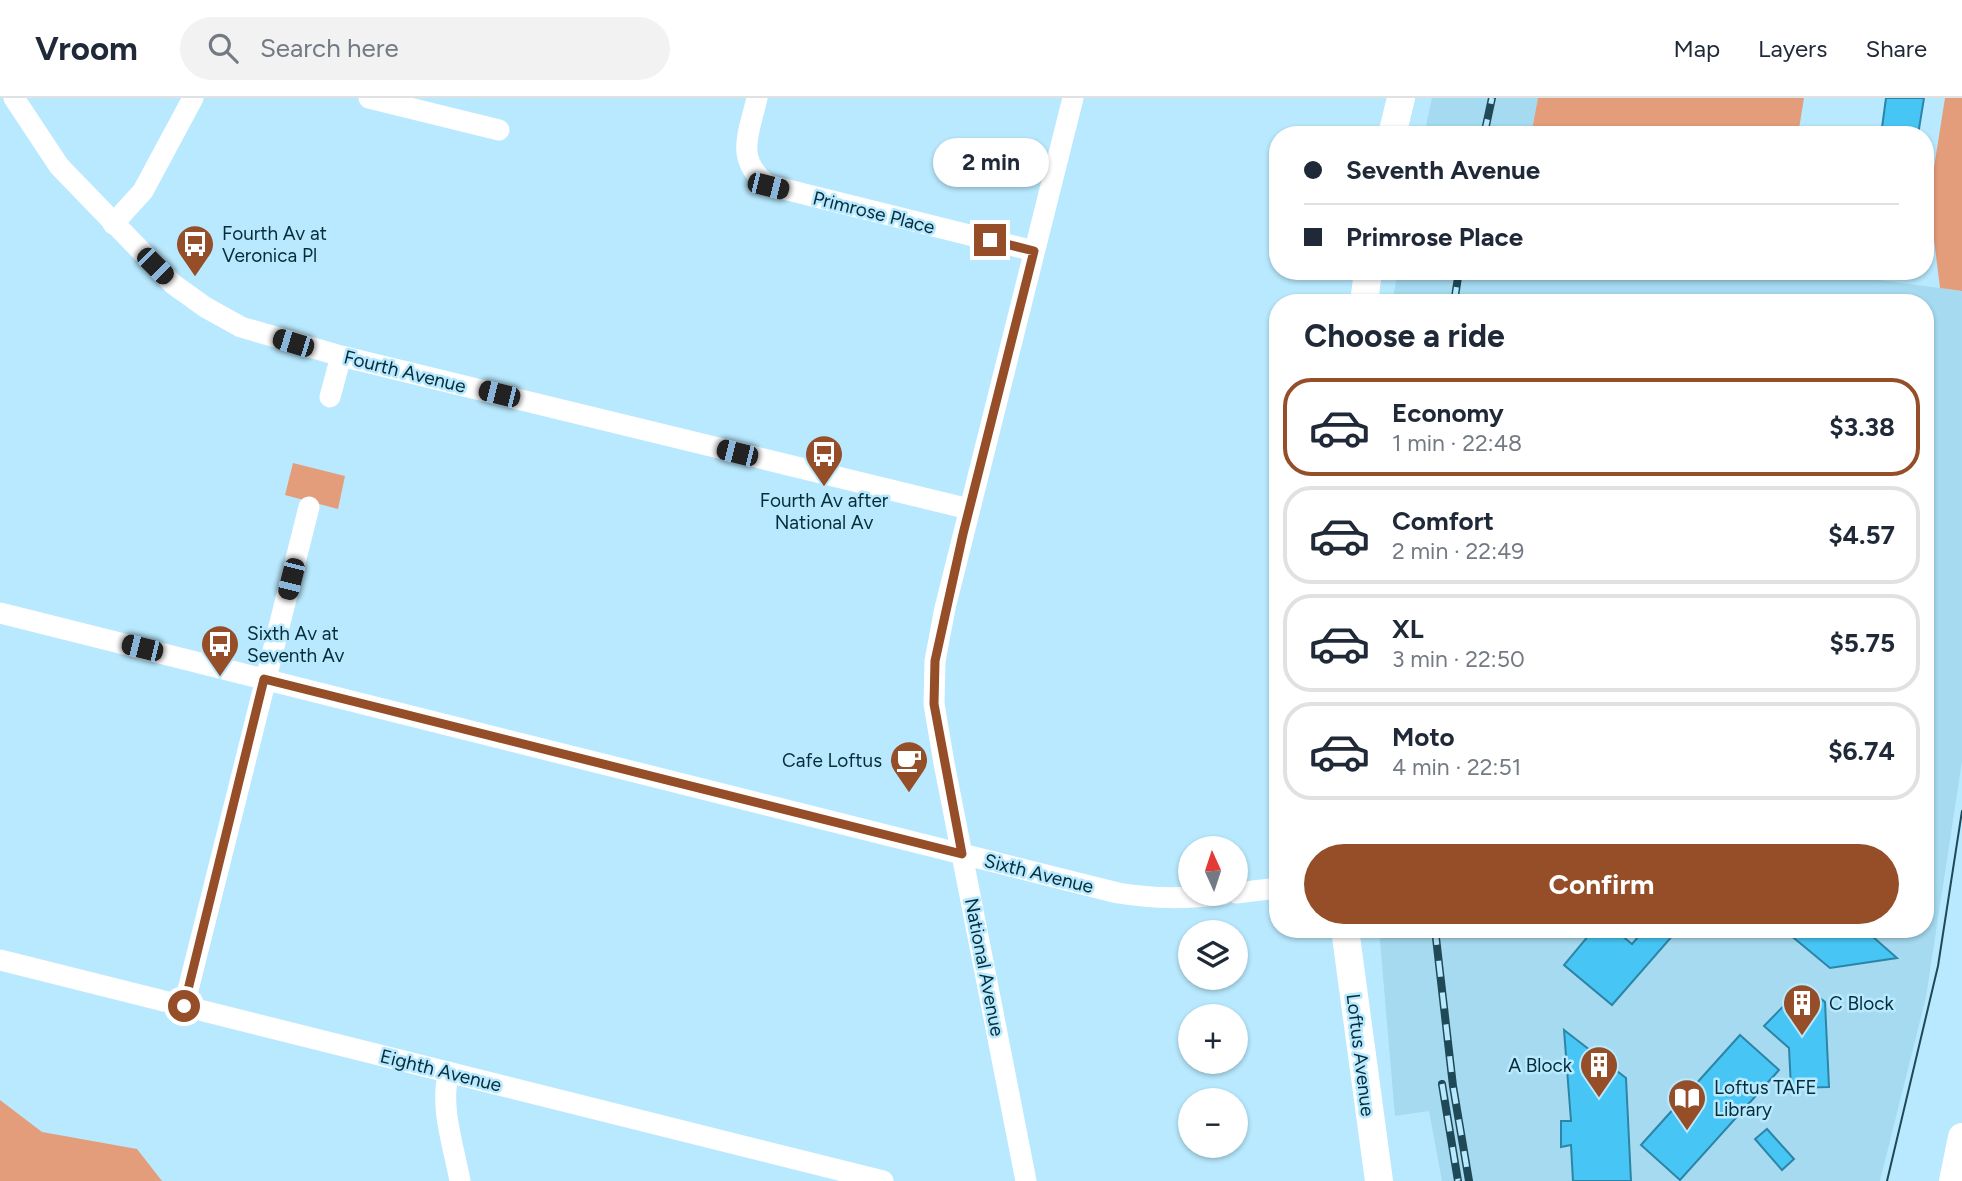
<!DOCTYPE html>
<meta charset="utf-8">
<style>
:root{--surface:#fff;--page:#f2f2f3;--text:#1f2937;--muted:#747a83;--line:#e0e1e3;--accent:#954e28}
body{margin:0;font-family:Figtree,sans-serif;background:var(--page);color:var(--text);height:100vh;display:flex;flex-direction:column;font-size:26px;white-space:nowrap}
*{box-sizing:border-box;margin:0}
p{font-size:23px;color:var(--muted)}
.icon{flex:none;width:38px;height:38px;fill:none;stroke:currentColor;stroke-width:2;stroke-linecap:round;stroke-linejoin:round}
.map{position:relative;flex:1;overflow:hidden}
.sheet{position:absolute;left:1269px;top:196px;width:665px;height:644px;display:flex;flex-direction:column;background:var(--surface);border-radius:28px;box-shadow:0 2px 5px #0004}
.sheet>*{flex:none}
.hud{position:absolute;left:1269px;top:28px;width:665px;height:154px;border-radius:28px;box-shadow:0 2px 5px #0004;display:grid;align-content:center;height:154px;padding:0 35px;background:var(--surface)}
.needle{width:46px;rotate:357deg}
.fabs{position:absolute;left:1178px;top:738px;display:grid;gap:14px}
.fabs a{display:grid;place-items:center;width:70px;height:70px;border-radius:50%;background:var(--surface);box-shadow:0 2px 5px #0004;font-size:35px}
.end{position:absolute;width:32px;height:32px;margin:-16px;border:9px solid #954e28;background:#fff;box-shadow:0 0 0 4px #fff}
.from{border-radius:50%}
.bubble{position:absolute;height:49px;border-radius:24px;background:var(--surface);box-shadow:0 2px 5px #0004;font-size:23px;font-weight:700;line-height:49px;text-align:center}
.car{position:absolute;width:21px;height:42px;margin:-21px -10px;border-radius:9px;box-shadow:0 0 5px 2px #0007;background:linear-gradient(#222 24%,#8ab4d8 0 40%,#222 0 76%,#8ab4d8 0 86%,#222 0)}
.hud b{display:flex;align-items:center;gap:24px;height:66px;font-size:26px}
.hud b+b{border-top:2px solid var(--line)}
.hud i{width:18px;height:18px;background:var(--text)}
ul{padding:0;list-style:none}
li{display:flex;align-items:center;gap:21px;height:98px;margin:0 14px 10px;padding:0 21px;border:4px solid var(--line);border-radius:28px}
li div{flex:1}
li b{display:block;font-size:26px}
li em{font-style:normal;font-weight:700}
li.current{border-color:var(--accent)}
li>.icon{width:63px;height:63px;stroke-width:1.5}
h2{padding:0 35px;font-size:32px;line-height:84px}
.button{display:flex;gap:14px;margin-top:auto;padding:14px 35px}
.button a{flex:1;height:80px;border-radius:42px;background:var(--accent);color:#fff;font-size:28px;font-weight:700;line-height:80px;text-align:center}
header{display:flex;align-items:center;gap:42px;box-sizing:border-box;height:98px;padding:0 35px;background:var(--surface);border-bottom:2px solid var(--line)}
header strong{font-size:33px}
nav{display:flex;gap:38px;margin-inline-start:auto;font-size:24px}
.search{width:490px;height:63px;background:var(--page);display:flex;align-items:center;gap:18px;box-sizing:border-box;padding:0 24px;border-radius:38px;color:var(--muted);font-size:26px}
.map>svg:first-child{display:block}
</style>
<header>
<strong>Vroom</strong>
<div class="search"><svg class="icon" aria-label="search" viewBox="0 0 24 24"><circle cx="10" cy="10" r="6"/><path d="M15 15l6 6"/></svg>Search here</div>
<nav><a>Map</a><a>Layers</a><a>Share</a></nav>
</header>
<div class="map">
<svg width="1962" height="1083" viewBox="0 0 1962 1083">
<rect width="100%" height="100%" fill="#b8e9fe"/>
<path fill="#a5daf0" d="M1432,0H1538L1531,37H1424Z
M1398,173H1811L1962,193V663L1926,899L1880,1083H1442L1429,1013L1395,1018L1379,831H1925V205H1392Z"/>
<path fill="#e49d7b" d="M1538,0H1804L1798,37H1531Z
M1945,0H1962V193L1940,190L1929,101Z
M293,365L345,378L338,411L285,397Z
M0,1002L42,1034L137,1051L162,1083H0Z"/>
<path fill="#47c6f5" stroke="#2c85a6" stroke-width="2" d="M1886,0H1924L1918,37H1881Z
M1594,831H1614L1632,846L1645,831H1673L1674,836L1612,907L1564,867Z
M1783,831H1864L1897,860L1830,870Z
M1804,887L1825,904L1829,989L1791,990L1789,950L1764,928Z
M1564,932L1626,980L1631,1083H1573L1571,1047L1561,1049V1023H1571Z
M1740,937L1779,972L1680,1082L1641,1047Z
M1767,1031L1794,1061L1782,1072L1755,1041Z"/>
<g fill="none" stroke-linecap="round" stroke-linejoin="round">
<path stroke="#fff" stroke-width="21" d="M14,0L59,68L173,186L205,209L241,229L341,258L969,411
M369,0L499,32
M757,0C749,36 734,61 768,87L1034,153
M113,126L143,93L193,0
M330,299L341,258
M0,515L1118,795C1156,801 1186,801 1224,796
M1236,795L1278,790
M0,862L883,1083
M184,908L309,409
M449,974C439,1008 454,1049 460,1083
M1026,1083L944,665L934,606L935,563L945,510L1073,0"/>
<path stroke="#fff" stroke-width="28" d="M1392,37L1401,0
M1364,205L1368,173
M1345,831L1379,1083
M1953,1083L1962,1039"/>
<path stroke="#204957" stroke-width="2" d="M1887,1083L1938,868L1962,713"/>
<defs>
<path id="rail" d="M1484,37L1492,0
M1454,205L1459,173
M1435,831L1453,988L1469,1083
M1442,986L1458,1083"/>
</defs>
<use href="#rail" stroke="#204957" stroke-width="8"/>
<use href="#rail" stroke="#b8e9fe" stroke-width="5" stroke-dasharray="16" stroke-linecap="butt"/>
</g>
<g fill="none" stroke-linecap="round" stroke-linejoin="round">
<path stroke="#954e28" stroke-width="9" d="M184,908L264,581L962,756L934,606L935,563L963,436L1034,153L990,142"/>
</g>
<defs>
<symbol id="bus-pin" viewBox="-11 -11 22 30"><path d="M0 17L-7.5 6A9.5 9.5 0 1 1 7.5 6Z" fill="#954e28" stroke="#b8e9fe"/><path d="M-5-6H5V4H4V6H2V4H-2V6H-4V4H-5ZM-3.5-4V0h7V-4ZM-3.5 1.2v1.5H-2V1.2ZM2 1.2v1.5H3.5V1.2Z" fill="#fff"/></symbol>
<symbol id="cafe-pin" viewBox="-11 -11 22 30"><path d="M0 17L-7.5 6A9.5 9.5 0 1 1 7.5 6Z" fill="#954e28" stroke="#b8e9fe"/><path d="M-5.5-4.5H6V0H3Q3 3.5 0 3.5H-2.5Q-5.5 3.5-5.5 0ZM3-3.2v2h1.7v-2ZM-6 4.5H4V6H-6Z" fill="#fff"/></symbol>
<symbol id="building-pin" viewBox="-11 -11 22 30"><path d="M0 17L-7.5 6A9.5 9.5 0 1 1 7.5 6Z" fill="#954e28" stroke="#b8e9fe"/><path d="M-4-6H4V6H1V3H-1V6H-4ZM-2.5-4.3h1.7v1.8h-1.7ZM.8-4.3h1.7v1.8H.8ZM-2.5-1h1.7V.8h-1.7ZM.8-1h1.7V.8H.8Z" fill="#fff"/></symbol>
<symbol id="library-pin" viewBox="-11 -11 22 30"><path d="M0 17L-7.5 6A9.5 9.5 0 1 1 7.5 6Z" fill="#954e28" stroke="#b8e9fe"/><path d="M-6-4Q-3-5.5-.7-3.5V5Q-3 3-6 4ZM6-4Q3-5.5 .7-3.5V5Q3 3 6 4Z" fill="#fff"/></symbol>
</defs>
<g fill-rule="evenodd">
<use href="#bus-pin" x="173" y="124" width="44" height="60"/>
<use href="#bus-pin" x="802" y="334" width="44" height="60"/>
<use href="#bus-pin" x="198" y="524" width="44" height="60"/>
<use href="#cafe-pin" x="887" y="640" width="44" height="60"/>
<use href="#building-pin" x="1780" y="883" width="44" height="60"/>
<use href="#building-pin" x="1577" y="945" width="44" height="60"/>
<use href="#library-pin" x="1665" y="978" width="44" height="60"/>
</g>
<g text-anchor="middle" stroke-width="5" stroke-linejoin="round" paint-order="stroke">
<g font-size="19" fill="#052c39" stroke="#b8e9fe">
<text transform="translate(874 114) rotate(14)" y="7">Primrose Place</text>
<text transform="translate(405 273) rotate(14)" y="7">Fourth Avenue</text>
<text transform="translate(1039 775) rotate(14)" y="7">Sixth Avenue</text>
<text transform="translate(985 869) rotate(79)" y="7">National Avenue</text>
<text transform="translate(1361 957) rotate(83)" y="7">Loftus Avenue</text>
<text transform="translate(441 972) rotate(14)" y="7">Eighth Avenue</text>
</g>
<g font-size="19" fill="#052c39" stroke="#b8e9fe" text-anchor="start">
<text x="222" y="142">Fourth Av at<tspan x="222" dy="22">Veronica Pl</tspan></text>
<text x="824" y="409" text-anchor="middle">Fourth Av after<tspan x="824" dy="22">National Av</tspan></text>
<text x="247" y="542">Sixth Av at<tspan x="247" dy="22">Seventh Av</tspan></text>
<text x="882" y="669" text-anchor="end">Cafe Loftus</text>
<text x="1829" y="912">C Block</text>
<text x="1572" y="974" text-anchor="end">A Block</text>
<text x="1714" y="996">Loftus TAFE<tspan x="1714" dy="22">Library</tspan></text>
</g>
</g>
</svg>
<div class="fabs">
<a><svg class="needle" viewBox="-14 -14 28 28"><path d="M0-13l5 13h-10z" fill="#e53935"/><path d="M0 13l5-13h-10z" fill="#747a83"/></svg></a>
<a><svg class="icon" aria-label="layers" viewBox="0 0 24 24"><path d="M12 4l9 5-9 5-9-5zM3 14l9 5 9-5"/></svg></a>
<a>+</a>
<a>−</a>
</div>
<i class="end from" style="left:184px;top:908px"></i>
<i class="end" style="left:990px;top:142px"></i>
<div class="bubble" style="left:933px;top:40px;width:116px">2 min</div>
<i class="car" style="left:768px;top:88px;rotate:104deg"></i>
<i class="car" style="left:155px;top:168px;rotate:135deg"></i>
<i class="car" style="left:293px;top:245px;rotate:287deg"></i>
<i class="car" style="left:499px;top:296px;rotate:284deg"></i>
<i class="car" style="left:737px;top:355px;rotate:284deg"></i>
<i class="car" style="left:291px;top:481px;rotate:194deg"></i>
<i class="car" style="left:142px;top:550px;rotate:284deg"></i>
<div class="hud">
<b><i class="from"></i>Seventh Avenue</b>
<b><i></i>Primrose Place</b>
</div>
<section class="sheet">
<h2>Choose a ride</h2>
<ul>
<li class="current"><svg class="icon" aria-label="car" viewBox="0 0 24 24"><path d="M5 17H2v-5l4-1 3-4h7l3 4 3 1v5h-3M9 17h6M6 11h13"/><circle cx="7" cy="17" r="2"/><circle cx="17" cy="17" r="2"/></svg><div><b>Economy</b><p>1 min · 22:48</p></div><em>$3.38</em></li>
<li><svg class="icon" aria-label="car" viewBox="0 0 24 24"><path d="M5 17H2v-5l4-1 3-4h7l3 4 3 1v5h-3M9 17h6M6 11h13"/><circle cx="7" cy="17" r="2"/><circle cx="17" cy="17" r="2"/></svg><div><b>Comfort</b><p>2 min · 22:49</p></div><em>$4.57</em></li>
<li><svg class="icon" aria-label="car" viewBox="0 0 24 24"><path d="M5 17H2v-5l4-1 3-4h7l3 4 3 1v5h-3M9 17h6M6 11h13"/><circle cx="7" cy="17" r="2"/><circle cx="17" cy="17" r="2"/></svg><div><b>XL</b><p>3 min · 22:50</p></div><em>$5.75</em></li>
<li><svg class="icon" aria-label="car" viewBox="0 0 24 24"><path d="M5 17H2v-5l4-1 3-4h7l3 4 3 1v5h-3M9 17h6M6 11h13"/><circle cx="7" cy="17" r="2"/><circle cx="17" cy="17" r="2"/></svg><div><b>Moto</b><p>4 min · 22:51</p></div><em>$6.74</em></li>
</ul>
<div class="button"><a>Confirm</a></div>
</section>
</div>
